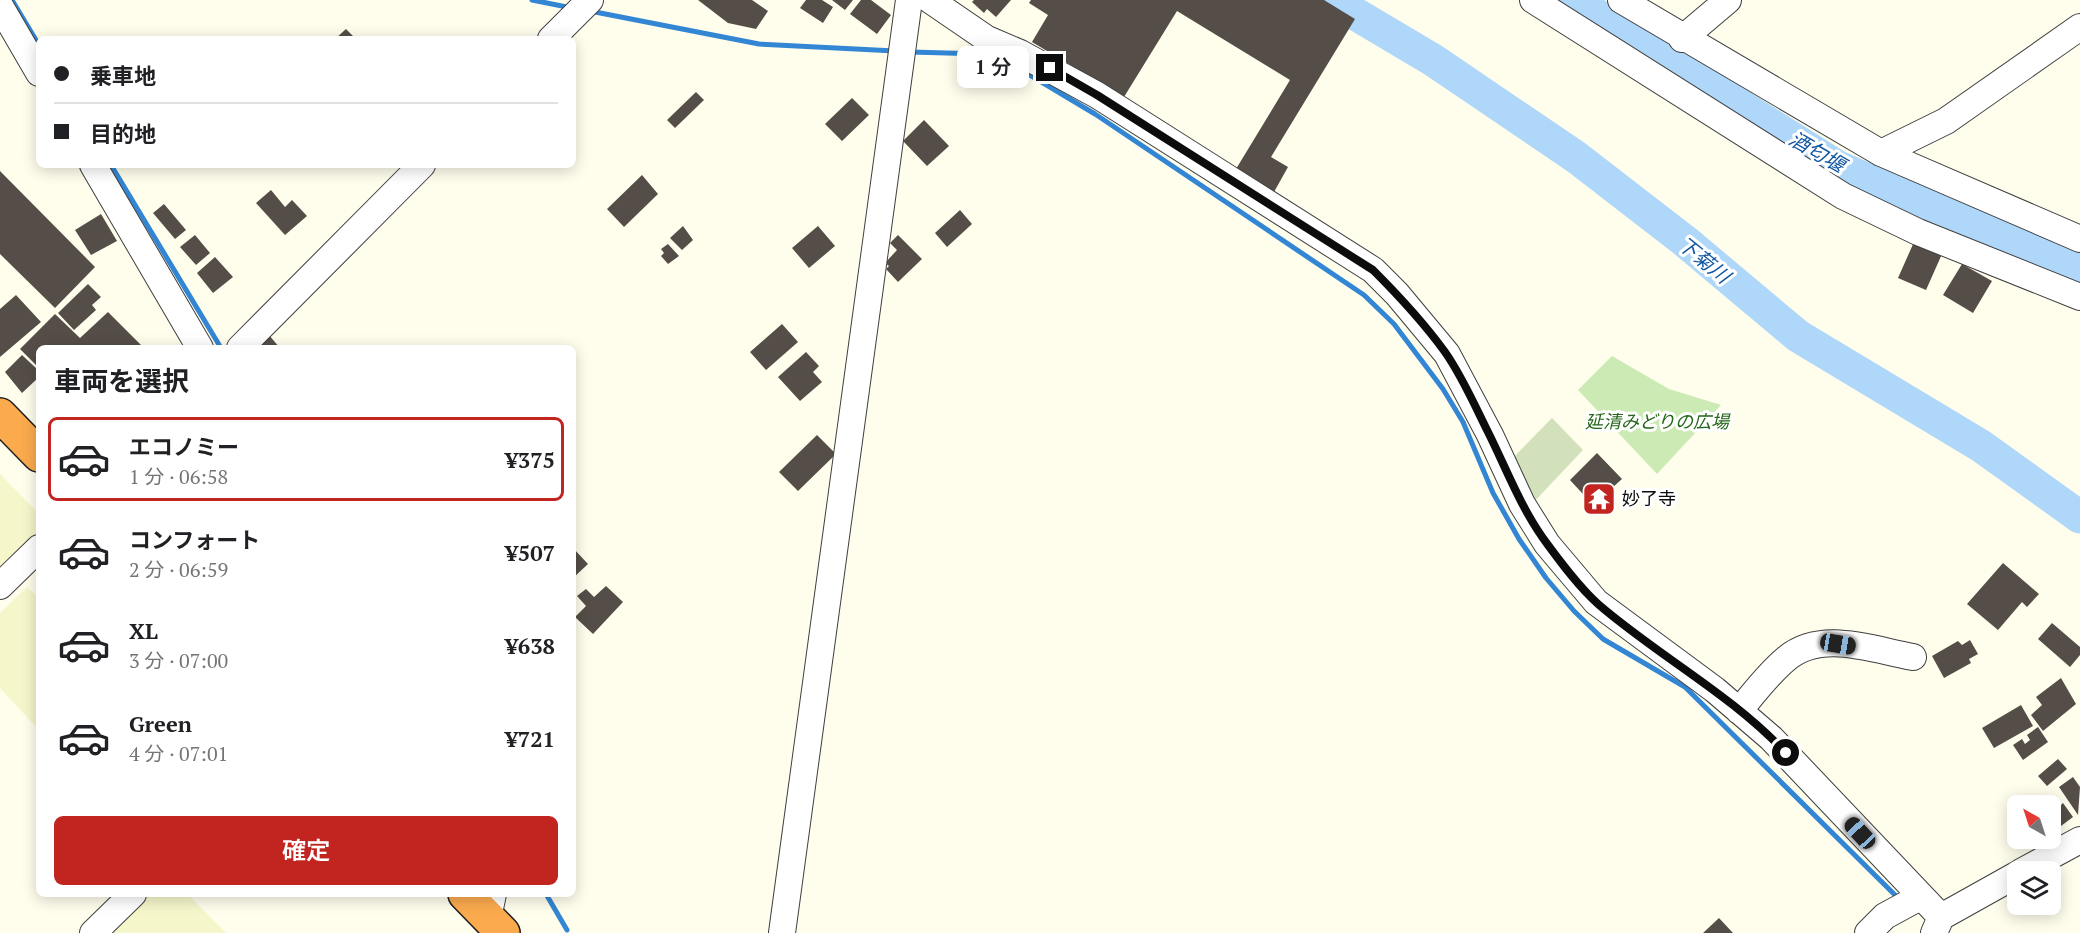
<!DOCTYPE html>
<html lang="ja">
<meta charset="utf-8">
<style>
:root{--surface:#fff;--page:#f2f2f2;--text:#202124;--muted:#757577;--line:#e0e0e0;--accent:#c2241f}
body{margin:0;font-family:"PT Serif","Noto Sans JP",serif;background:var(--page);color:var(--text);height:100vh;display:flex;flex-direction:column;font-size:22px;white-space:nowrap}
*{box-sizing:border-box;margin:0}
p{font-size:20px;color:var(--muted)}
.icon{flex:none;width:33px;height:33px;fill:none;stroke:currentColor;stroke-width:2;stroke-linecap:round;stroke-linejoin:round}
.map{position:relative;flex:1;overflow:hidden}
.side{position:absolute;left:36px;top:345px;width:540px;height:552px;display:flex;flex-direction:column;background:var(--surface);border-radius:9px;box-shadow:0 3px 15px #0003}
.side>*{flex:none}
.top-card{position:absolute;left:36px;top:36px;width:540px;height:132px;border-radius:9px;box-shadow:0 3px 15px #0003;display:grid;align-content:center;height:132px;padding:0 18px;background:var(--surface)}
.needle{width:39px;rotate:321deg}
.controls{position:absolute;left:2007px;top:795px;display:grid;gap:12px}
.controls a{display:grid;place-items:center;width:54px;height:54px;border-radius:9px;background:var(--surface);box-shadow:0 3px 15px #0003;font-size:30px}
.end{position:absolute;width:27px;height:27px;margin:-14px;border:8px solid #0c0c0c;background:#fff;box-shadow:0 0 0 3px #fff}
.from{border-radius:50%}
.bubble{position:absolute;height:42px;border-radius:9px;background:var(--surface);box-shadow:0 3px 15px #0003;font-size:20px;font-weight:600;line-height:42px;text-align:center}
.car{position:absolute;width:18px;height:36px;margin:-18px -9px;border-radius:8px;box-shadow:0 0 4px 2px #0007;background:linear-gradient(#222 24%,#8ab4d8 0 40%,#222 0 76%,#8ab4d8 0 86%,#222 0)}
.top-card b{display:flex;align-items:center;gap:21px;height:57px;font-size:22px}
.top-card b+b{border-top:2px solid var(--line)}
.top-card i{width:15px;height:15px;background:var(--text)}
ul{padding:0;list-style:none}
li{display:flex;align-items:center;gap:18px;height:84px;margin:0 12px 9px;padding:0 6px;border:3px solid transparent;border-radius:9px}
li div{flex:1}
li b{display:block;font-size:22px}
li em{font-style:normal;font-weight:600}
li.selected{border-color:var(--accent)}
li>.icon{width:54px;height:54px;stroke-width:1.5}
h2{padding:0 18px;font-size:27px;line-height:72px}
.cta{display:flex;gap:12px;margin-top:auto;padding:12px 18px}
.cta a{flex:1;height:69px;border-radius:9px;background:var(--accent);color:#fff;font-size:24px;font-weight:600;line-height:69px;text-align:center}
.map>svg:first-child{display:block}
</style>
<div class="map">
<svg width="2080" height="933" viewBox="0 0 2080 933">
<rect width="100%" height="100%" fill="#fffdec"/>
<path fill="#f6f6cb" d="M0,474L39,514V532L0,571Z
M27,587L39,598V730L0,688V613Z
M143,894H187L226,933H104Z"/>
<path fill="#ccebb4" d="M1612,356L1669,389L1721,405L1657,474L1578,390Z"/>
<path fill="#d2e1bc" d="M1552,418L1583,450L1530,506L1506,465Z"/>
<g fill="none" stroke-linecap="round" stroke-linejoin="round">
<path stroke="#3286d3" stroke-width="5" d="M12,0L39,45
M532,0L572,8
M590,11L759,44L895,51
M910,52L984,54L1001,58L1095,114L1364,295L1394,324L1443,389L1463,422L1493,493L1519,539L1546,578L1574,611L1603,639L1685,687L1895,895
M111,165L221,348
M546,894L567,930"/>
<path stroke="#aed7f9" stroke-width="33" d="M1332,0L1433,60L1576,157L1686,242L1798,336L1981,446L2080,517
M1573,0L1838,167L2080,271"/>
</g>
<path fill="#554e48" d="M698,0H752L768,11L756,29L728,23Z
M806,0H822L833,7L823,23L800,8Z
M832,0H853L845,10Z
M861,0H871L891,15L877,34L850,14Z
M974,0H1011L996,17L987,9L984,13L972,2Z
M1031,0H1324L1355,19L1271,157L1288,167L1274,192L1236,169L1290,80L1177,11L1124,97L1032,42L1048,15L1029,3Z
M346,29L356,39H335Z
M696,92L704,100L675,128L667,120Z
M852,98L869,115L842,141L825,124Z
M924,120L949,146L927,166L903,141Z
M0,171L95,267L55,308L0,254Z
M642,175L658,194L624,227L607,209Z
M271,190L285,207L292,200L307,216L285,235L256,203Z
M164,204L186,230L175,239L153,213Z
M960,210L972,224L947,247L935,233Z
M101,214L117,241L91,255L75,230Z
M683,226L693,240L682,250L670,238Z
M818,226L835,246L809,268L792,248Z
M195,235L210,253L196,265L180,247Z
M898,235L922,259L898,282L886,269L889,266L885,263L897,250L890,243Z
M1914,242L1942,254L1926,290L1898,278Z
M668,244L679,256L668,264L661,256L664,253L661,249Z
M215,257L233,277L213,293L197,273Z
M1962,264L1992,281L1973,313L1943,295Z
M88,284L101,297L92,305L96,310L74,330L58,313Z
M16,295L41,322L0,357V309Z
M108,312L141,345L137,348H39V368L20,349L55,314L80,338Z
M782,324L798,342L766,370L750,352Z
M268,334L280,348H254Z
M806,352L819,366L813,372L822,382L800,401L778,377Z
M22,355L39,371V377L22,393L5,372Z
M817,435L836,454L798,491L779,472Z
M1597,453L1622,479L1593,505L1570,480Z
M573,548L588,564L573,578Z
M2003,563L2039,594L2027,607L2022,602L1998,630L1967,604Z
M606,586L623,602L593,634L575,617L586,606L577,596L586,589L594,597Z
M2052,623L2080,647V655L2070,667L2038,639Z
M1970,640L1978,654L1969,659L1971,663L1944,678L1932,656L1958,641L1962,645Z
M2061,678L2076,704L2043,731L2031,715L2042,705L2036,697Z
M2021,705L2033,726L1994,748L1982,728Z
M2038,727L2048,742L2023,760L2013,745L2022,739L2025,744L2030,740L2027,735Z
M2058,759L2067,769L2047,786L2038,776Z
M2073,777L2080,787L2078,815L2059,787Z
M2055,797L2061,805L2063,803L2073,817L2061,826L2050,812V806H2047Z
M1719,918L1733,933H1703Z"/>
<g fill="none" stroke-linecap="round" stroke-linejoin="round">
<defs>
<path id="minor" d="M930,0L987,39L1020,53L1097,95L1373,270L1397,294L1447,354L1490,435L1522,504L1547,544L1596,602L1715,690L1771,738L1941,917
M1533,0L1843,196L1918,232L2080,297
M1621,0L1881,153L2080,239
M0,6L39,73
M551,39L590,0
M1682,39L1728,0
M1881,153L1946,121L2080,27
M93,165L200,348
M240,348L422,165
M0,586L39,548
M1739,711C1754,693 1768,674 1786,659C1821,629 1873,650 1913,657
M2021,872L2080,840
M488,918L493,894
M93,933L133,894
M782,933L909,0
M1868,933L1885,916L1920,897
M1934,933L1941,917L2018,874"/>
<path id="highway" d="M0,415L39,455
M465,894L503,933"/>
</defs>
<use href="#minor" stroke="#3f3f3f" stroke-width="28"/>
<use href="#highway" stroke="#1d1d1d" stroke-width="36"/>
<use href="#minor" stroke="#fff" stroke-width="26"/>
<use href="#highway" stroke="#fbab4e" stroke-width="33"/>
</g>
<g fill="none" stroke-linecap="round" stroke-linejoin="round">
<path stroke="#0c0c0c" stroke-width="8" d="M1050,68L1097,95L1373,270C1399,296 1424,323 1445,352C1462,376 1475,406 1488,432C1507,470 1522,511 1548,545C1562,564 1579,587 1598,604C1658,656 1731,694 1786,753"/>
</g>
<defs>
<symbol id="temple-square" viewBox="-11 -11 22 22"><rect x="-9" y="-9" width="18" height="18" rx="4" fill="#c2241f" stroke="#fff"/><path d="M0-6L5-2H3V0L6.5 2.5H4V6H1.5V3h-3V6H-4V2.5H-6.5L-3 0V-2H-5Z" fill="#fff"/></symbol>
</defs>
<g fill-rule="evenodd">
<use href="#temple-square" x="1580" y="480" width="38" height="38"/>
</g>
<g text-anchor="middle" stroke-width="6" stroke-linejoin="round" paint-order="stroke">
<g font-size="18" font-style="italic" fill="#24661a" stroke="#fff">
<text x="1657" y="428">延清みどりの広場</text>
</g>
<g font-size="18" fill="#0c0c0c" stroke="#fff" text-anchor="start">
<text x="1622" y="505">妙了寺</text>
</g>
<g font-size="20" font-style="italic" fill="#1157a3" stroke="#fff">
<text transform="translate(1817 152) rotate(30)" y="7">酒匂堰</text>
<text transform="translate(1704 260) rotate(39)" y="7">下菊川</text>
</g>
</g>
</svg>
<div class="controls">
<a><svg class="needle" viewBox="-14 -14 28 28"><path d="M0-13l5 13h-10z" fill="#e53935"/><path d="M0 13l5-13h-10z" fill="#757577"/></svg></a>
<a><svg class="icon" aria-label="layers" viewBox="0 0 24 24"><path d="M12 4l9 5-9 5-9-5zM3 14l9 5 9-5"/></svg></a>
</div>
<i class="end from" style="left:1786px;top:753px"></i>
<i class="end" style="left:1050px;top:68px"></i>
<div class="bubble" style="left:957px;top:46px;width:72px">1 分</div>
<i class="car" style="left:1838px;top:644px;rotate:100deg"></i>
<i class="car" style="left:1860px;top:833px;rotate:317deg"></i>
<div class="top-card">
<b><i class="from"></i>乗車地</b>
<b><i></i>目的地</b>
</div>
<section class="side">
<h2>車両を選択</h2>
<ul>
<li class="selected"><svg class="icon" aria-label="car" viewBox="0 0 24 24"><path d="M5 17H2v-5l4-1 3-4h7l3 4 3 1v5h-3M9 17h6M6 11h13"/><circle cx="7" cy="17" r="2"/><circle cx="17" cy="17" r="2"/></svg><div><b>エコノミー</b><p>1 分 · 06:58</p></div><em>¥375</em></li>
<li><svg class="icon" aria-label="car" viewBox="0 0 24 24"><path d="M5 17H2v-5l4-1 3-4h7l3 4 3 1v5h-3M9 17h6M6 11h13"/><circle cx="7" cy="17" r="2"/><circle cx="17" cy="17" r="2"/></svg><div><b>コンフォート</b><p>2 分 · 06:59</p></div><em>¥507</em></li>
<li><svg class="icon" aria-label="car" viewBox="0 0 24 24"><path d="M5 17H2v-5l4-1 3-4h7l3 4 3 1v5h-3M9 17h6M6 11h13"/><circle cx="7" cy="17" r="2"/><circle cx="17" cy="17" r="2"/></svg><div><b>XL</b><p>3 分 · 07:00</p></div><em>¥638</em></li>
<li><svg class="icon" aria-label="car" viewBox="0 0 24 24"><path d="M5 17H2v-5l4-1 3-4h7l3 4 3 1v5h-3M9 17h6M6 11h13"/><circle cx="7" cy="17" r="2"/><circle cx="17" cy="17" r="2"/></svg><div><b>Green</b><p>4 分 · 07:01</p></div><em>¥721</em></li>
</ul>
<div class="cta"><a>確定</a></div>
</section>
</div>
